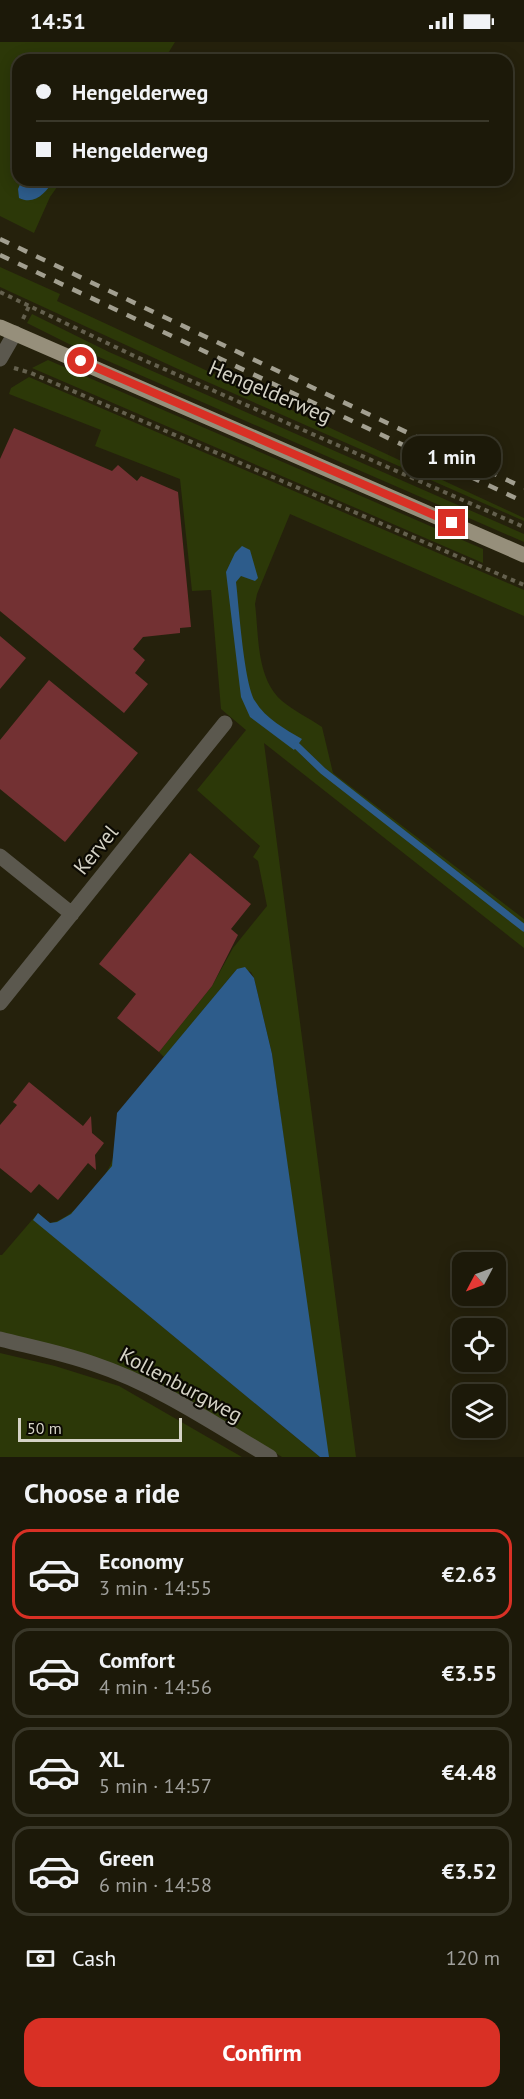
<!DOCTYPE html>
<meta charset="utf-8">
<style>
:root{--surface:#1c1909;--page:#292617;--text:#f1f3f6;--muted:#a0a09c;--line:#3a382a;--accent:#d93025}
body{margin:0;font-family:"PT Sans",sans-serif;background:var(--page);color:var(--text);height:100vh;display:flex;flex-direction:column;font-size:22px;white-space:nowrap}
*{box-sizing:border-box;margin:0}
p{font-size:20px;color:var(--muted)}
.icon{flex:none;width:33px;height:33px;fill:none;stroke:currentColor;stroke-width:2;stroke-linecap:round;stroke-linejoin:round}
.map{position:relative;height:1415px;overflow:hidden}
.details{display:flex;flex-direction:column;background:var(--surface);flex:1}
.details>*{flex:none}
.banner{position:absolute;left:12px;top:12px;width:501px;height:132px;border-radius:18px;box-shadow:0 3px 15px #0003,0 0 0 2px var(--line);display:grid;align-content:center;height:132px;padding:0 24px;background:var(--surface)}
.needle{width:39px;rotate:229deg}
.fabs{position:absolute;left:452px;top:1210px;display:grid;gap:12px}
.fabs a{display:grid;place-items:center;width:54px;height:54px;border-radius:12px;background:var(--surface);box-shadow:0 3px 15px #0003,0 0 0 2px var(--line);font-size:30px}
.scale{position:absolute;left:18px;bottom:15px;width:164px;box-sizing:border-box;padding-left:6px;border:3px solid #d5d3c6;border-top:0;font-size:16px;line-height:21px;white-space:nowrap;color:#d5d3c6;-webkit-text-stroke:4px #0c0a03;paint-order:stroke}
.end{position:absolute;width:27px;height:27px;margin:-14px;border:8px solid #d93025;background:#fff;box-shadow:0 0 0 3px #fff}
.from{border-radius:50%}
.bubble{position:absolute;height:42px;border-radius:18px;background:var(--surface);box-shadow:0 3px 15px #0003,0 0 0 2px var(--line);font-size:20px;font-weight:600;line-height:42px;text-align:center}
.banner b{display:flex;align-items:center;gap:21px;height:57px;font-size:22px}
.banner b+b{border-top:2px solid var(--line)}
.banner i{width:15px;height:15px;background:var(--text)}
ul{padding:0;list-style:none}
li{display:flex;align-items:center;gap:18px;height:90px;margin:0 12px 9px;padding:0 12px;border:3px solid var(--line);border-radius:18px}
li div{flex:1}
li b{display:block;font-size:22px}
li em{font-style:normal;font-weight:600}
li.selected{border-color:var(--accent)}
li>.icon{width:54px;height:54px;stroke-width:1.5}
h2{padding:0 24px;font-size:27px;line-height:72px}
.pay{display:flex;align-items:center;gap:15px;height:66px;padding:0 24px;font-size:22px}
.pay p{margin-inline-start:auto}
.action{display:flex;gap:12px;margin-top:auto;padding:12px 24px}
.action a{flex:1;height:69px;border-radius:18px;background:var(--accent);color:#fff;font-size:24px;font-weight:600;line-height:69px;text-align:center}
.status{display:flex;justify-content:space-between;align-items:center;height:42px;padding:0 30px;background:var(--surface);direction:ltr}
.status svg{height:16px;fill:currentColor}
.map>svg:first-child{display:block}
</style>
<div class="status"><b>14:51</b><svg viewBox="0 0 49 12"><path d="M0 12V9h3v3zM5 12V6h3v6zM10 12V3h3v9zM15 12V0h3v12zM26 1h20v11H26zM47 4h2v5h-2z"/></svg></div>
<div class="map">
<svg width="524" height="1415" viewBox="0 0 524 1415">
<rect width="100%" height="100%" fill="#25210c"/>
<path fill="#2c3808" d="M0,0H175L164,18H18V138H62L50,155L34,191L0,174Z
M0,225L60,252L57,259L524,476V479L178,327L0,245Z
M32,272L109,310L524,492V500L69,302L27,281Z
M48,318L483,507V521L32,326Z
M29,335L524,548V574L290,472L257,552L255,562C259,594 256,636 282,659C294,669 309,676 322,685L333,731L524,877V906L264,701L356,1415H329L327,1413L272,1012L254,936L251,930L237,927L164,1015L159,1010L212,944L233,906L267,864L258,819L253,815L260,804L197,748L246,688L221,667L211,548L192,549L180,437L95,404L101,388L9,352L11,346Z
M114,1110L124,1253L320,1415H282L192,1360L0,1291V1213H2L38,1171L50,1181C72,1179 113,1132 114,1110Z
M0,1311L55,1324L119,1344L242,1415H0Z"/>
<path fill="#2d5c8b" d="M22,138H54C46,150 35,164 19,156L18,147Z
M242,504L250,508L258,536L255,539L241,534L236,540C239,565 244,641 255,659C266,677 285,687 302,697L294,708L250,675L241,655L226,530L235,511Z
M245,925L254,936L272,1012L329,1415H320L33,1178L38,1171L50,1181L57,1180L71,1172L112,1124L117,1071L237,927Z"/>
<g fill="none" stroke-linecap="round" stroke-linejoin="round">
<path stroke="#2d5c8b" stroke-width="7" d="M297,704L323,729L524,886"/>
</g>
<path fill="#733133" d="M14,386L112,429L118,423L137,439L141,434L178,450L191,585L180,586V591L143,595L133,607L145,618L135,631L148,642L124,671L0,569V417Z
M0,594L26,616L0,647Z
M49,638L138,711L65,800L0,747V698Z
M190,811L251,862L231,887L238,893L212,944L159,1010L117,976L136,952L99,922Z
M29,1040L83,1084L91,1074L92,1091L104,1101L95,1113L96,1128L88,1121L58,1158L39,1142L31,1151L0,1126V1083L17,1063L13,1060Z"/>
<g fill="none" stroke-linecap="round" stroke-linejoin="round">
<path stroke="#64604e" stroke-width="4" stroke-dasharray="4.5 4.5" stroke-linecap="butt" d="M0,250L130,312L524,485
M23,277L29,264
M14,326L31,331L524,543"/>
<path stroke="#5b584e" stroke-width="15" d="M0,317L15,291
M0,814L72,872
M0,961L225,681
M0,1297C32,1305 63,1311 94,1322C157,1343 213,1381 270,1415"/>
<path stroke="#968f7b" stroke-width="15" d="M0,285L524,513"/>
<path stroke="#a29f90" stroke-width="4.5" stroke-dasharray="10 10" stroke-linecap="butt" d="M0,197L524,446
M0,213L524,460"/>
</g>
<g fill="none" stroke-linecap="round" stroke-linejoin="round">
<path stroke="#d93025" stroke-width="8" d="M81,319L452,481"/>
</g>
<g text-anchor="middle" stroke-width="4.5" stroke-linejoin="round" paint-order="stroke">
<g font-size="21" fill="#d5d3c6" stroke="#0c0a03">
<text transform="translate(270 350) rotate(23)" y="7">Hengelderweg</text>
<text transform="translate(96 808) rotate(-51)" y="7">Kervel</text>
<text transform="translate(181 1343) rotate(28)" y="7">Kollenburgweg</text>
</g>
</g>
</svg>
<div class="fabs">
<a><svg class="needle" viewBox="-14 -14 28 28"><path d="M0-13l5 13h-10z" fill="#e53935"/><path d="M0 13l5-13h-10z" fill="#a0a09c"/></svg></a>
<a><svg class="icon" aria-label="locate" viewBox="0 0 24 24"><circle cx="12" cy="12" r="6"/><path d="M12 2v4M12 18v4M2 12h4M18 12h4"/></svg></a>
<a><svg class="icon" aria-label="layers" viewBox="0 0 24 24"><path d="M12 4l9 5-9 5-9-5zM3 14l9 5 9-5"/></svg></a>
</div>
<div class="scale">50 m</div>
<i class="end from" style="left:81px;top:319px"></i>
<i class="end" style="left:452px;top:481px"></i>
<div class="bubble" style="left:402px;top:394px;width:99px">1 min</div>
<div class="banner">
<b><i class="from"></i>Hengelderweg</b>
<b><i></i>Hengelderweg</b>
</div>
</div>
<section class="details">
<h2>Choose a ride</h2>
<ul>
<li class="selected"><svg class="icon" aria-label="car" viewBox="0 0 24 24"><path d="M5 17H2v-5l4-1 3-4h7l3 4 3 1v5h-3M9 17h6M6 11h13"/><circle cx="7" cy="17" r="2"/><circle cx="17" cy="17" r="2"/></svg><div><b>Economy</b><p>3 min · 14:55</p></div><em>€2.63</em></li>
<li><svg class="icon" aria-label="car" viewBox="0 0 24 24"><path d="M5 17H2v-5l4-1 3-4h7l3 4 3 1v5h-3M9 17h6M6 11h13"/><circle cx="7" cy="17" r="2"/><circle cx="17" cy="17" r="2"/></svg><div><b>Comfort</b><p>4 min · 14:56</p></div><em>€3.55</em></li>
<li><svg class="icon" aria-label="car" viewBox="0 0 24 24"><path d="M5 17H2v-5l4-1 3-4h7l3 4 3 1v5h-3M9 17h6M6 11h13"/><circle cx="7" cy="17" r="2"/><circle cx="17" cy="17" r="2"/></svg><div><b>XL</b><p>5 min · 14:57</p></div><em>€4.48</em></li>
<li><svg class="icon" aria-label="car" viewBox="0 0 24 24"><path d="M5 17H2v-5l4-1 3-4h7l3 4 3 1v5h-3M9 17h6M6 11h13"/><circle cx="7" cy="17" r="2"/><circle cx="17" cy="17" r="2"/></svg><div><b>Green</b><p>6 min · 14:58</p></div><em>€3.52</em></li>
</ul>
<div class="pay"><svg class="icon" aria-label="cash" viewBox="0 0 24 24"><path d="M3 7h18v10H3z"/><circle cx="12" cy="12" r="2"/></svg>Cash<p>120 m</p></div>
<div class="action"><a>Confirm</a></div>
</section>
